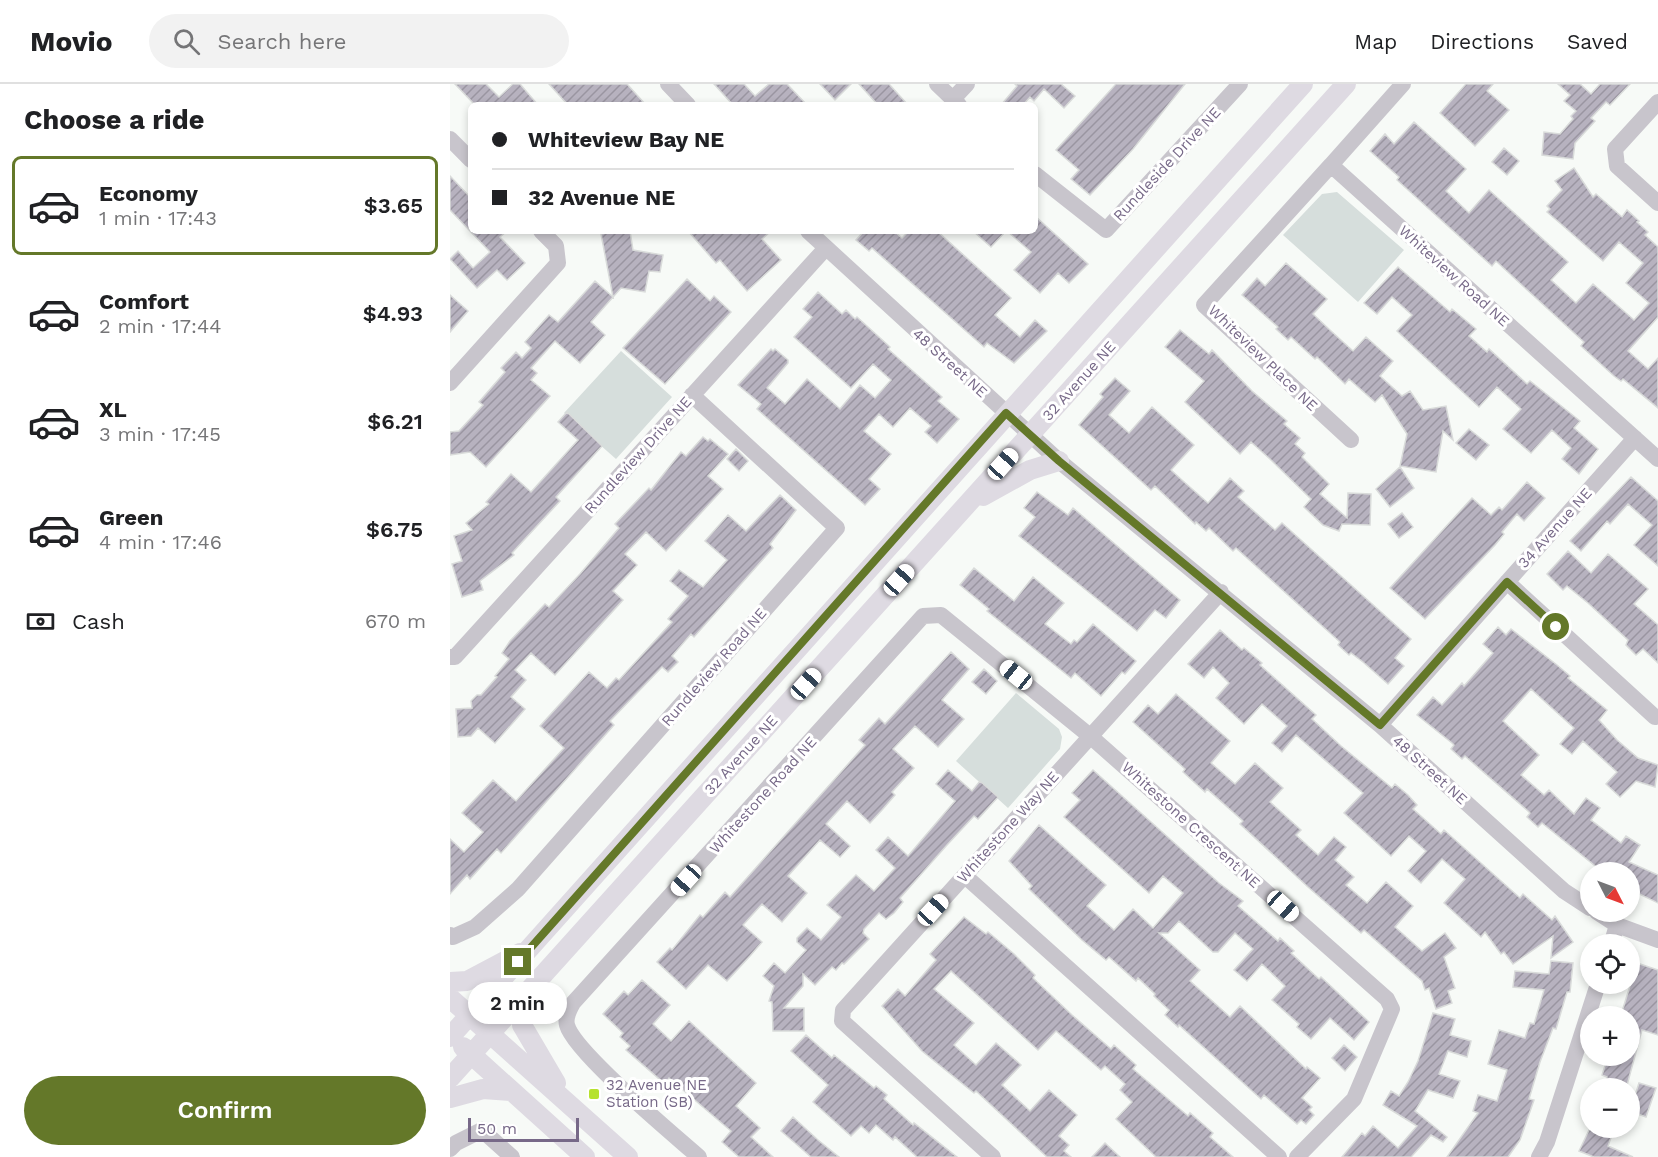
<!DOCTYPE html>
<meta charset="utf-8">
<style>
:root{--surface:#fff;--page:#f2f2f2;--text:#202124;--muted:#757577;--line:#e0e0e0;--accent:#647829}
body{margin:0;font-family:"Work Sans",sans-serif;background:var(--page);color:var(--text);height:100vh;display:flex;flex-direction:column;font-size:22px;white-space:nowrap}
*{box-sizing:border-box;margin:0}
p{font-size:20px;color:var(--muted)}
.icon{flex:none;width:33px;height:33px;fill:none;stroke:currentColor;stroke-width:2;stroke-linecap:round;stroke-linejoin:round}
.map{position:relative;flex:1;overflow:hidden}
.panel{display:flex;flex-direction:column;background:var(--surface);width:450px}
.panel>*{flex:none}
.banner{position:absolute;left:18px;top:18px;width:570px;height:132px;border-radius:9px;box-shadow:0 3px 9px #0003;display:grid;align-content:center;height:132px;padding:0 24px;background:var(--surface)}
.needle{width:39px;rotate:132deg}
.fabs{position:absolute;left:1130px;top:778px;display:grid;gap:12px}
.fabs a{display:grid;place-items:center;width:60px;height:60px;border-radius:50%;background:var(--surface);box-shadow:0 3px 9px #0003;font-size:30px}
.scale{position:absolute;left:18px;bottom:15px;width:111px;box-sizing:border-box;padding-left:6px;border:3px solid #776988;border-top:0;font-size:16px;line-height:21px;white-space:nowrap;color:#776988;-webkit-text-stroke:4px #fff;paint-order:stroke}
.end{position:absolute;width:27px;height:27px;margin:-14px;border:8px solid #647829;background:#fff;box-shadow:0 0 0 3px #fff}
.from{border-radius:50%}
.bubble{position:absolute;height:42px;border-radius:21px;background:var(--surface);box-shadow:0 3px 9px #0003;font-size:20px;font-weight:600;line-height:42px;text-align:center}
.car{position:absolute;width:18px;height:36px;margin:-18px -9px;border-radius:8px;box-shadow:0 0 4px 2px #0007;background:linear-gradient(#fff 24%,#345 0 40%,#fff 0 76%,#345 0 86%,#fff 0)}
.banner b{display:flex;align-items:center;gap:21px;height:57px;font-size:22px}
.banner b+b{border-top:2px solid var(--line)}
.banner i{width:15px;height:15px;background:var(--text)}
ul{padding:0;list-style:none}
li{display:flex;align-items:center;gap:18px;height:99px;margin:0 12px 9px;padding:0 12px;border:3px solid transparent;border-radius:9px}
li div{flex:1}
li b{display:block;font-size:22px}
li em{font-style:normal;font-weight:600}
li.current{border-color:var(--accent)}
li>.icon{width:54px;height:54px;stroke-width:1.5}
h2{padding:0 24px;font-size:27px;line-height:72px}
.pay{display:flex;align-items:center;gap:15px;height:66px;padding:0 24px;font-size:22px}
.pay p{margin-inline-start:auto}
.cta{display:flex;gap:12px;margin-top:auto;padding:12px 24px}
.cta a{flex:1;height:69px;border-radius:36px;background:var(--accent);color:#fff;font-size:24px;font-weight:600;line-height:69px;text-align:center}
header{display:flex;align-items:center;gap:36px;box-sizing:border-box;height:84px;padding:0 30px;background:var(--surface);border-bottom:2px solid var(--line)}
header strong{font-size:28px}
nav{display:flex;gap:33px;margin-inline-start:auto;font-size:21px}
.search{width:420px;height:54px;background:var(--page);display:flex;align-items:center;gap:15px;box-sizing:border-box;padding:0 21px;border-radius:33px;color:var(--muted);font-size:22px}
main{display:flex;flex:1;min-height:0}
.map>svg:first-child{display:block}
</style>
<header>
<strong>Movio</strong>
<div class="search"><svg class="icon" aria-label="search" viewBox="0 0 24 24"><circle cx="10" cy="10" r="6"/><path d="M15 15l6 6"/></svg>Search here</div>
<nav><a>Map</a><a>Directions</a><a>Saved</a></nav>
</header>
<main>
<section class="panel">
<h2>Choose a ride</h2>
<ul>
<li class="current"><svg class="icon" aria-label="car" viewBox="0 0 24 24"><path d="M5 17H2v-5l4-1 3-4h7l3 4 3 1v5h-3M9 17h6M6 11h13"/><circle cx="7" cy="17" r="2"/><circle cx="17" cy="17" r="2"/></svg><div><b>Economy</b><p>1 min · 17:43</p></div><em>$3.65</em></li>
<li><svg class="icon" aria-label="car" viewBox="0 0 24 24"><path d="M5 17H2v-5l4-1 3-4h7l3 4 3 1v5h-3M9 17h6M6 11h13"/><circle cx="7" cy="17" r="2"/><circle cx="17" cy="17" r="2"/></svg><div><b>Comfort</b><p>2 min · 17:44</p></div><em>$4.93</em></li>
<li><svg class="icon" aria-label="car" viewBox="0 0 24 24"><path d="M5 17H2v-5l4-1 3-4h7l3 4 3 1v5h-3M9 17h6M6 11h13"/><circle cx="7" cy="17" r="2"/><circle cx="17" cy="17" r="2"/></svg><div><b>XL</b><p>3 min · 17:45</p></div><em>$6.21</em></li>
<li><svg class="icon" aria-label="car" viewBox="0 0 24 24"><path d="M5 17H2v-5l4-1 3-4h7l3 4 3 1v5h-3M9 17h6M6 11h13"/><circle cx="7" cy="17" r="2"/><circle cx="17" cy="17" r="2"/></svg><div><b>Green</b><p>4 min · 17:46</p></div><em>$6.75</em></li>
</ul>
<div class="pay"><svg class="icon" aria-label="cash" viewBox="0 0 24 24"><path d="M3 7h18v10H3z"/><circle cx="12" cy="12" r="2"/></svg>Cash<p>670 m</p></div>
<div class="cta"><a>Confirm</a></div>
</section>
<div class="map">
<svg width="1208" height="1073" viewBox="0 0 1208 1073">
<defs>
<pattern id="building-hatch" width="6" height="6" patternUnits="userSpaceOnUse" patternTransform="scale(1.5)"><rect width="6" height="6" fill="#b7b2bf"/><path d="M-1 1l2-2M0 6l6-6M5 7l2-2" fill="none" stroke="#9a95a1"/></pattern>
</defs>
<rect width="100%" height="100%" fill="#f7faf7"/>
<path fill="#d6dedc" d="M887,108L954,166L908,218L833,151L872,110Z
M171,267L222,313L166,375L114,329Z
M566,609L609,645L612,653L610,665L558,724L506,677Z"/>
<path fill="url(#building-hatch)" stroke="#d9dbda" stroke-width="1.5" d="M5,0H36L49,13L63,0H70L88,21H25Z
M99,0H177L196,21H118Z
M264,0H294L305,12L319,0H337L357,21H283Z
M370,0H401L385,16Z
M409,0H439L458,21H428Z
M565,0H611L625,12L614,24L594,5L584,17L580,13L573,21H551L567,2Z
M666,0H735L683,65L640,111L621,95L629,86L606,66Z
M1016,0H1043L1037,7L1059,26L1025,62L990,29Z
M1108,0H1130L1141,10L1150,0H1180L1160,21L1156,18L1141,34L1145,37L1125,59L1123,75L1092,71L1094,48L1110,50L1123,35L1121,32L1126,27L1114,17L1120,11Z
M964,38L1016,85L996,107L1019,129L1039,106L1118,178L1101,196L1126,219L1143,200L1184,236L1199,219L1176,199L1193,179L1169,158L1153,177L1111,140L1097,128L1100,125L1097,122L1112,106L1105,97L1124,84L1143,113L1146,110L1172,133L1177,126L1189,137L1187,138L1198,148L1195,151L1208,163V233L1178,267L1198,285L1208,274V324L1173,295L1171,297L1164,292L1131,262L1134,258L1074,203L1046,177L1042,182L947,96L949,93L920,67L935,50L944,60Z
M1054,64L1069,77L1057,91L1042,78Z
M0,92L21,114V147H57L50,153L75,179L57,196L47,186L27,204L0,175L8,167L23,184L40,168L0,126Z
M585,132L638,180L619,199L608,189L590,209L564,186L581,168L557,147H585Z
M166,147H180L183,166L213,171L210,188L199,187L195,208L171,204L141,238L155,251L130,279L105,257L81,284L87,289L81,296L100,312L36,383L20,368L0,371V348L9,347L33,321L29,318L55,288L51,284L66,268L72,274L81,264L75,258L99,231L108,238L145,197L163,213L151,150Z
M238,147H321L312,155L331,176L297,207L270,176L266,179Z
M414,147H444L452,154L459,147H487L561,214L545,231L570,253L585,236L597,247L564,279L537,259L534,263L422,164L419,167L406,156Z
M523,147H556L541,163Z
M836,179L877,215L863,230L881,247L903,267L916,253L943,277L930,292L952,312L960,307L973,326L996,322L1003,356L993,347L986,388L950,382L957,350L932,311L925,318L899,295L895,300L867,273L865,275L841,253L838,256L826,245L828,243L792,211L807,194L815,202Z
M948,183L1000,228L1002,225L1026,245L1019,252L1037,268L1039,265L1077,300L1080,297L1130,337L1124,344L1148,365L1129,390L1112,375L1121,364L1102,346L1081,369L1053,345L1071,325L1047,303L1029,323L966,265L947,247L962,231L942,213L927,230L914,219Z
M237,195L260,217L264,212L281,228L215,300L173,264Z
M368,208L392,230L396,226L405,235L407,233L440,263L438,265L492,313L488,317L509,335L487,359L475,348L481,342L460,324L443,343L429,330L414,347L441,370L419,395L430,405L415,421L307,325L311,320L288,301L321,265L323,267L325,265L338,276V279L317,304L335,320L357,295L390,325L410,301L425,314L441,296L423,280L401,304L344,253L362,233L353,225Z
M0,211L18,227L0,248Z
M730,246L759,270L762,266L802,307L837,337L834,340L850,354L845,360L855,369L852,373L879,400L870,410L897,434L898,409L921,410L920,441L892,440L889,447L873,441L854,423L861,415L820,375L801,358L790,370L735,318L754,297L715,263Z
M665,294L680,307L659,331L679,349L702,323L744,361L721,386L733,397L758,419L780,394L794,407L788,413L825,446L832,439L961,555L945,574L954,582L938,600L913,578L901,569L899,571L888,561L890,558L786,464L783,467L759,444L756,447L746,438L745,440L705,402L701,406L629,341L653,313L650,310Z
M117,328L152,362L106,413L110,417L62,469L64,471L30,497L33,506L12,513L2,480L12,477L4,452L22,446L16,439L39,420L36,418L61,390L81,408L128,356L108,338Z
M1019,345L1039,361L1026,376L1006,359Z
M253,353L258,357L260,355L278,370L258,392L273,405L216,467L196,448L175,470L187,481L163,507L173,516L105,591L81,569L65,586L76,596L61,613L75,625L45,659L28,644L21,652L8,653L6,625L22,624L21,617L27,611H31L47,593L45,592L59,575L52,569L60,557L95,520L99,523L130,490L169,444L165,440L199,404L201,406L231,368L236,372Z
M286,365L298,377L289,387L277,375Z
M950,383L964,404L940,423L926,405Z
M1181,393L1208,417V482L1184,461L1202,441L1178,420L1160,440L1157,437L1131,467L1120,457Z
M1077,398L1095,414L1074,437L1067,430L1052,448L1054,450L1045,461L975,535L940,504L1022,414L1041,431L1049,423L1052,426Z
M587,408L618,431L623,424L730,516L716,534L705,526L687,547L569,452L585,433L574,424Z
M330,411L346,426L320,460L323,464L244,553L241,550L222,572L228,578L218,588L212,583L160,637L164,641L51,769L47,765L20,795L17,791L0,810V755L14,768L33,748L12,729L43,696L66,717L114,664L90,642L139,588L157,604L166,594L169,596L222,538L218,535L238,512L220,497L229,486L253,503L277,476L255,457L278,431L296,447Z
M952,429L963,443L949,454L938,440Z
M1118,467L1141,489L1158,470L1198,505L1184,520L1208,541V579L1193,565L1186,571L1176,561L1178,556L1138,519L1117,502L1113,506L1097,490Z
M524,484L564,517L583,493L614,519L595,540L621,560L624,556L627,558L643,540L686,577L675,590L672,588L651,612L625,589L621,594L537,527L539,525L510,501Z
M1048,543L1056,551L1061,545L1107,581L1120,592L1118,594L1157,626L1149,636L1167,656L1188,674L1208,681L1205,703L1186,697L1170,713L1156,700L1167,688L1133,657L1122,670L1110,660L1124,644L1081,605L1053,637L1089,671L1071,691L1094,711L1099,706L1124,730L1136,714L1150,724L1141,736L1171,759L1176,752L1190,761L1179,778L1208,791V819L1179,805V789H1154L1092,739L1088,743L1077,733L1080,729L1078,727L1015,672L1012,675L1001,665L1004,661L1002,659L967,631L983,613L992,621L1012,599L1014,602L1043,569L1033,560Z
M770,546L792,566L794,564L812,579L810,581L866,631L862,635L891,662L942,704L945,700L958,711L967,721L963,725L991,750L994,746L1070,814L1073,810L1102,836L1105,832L1123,858L1101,874L1103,852L1063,880L1054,868L1051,870L1035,848L1031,853L994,819L1015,795L992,775L971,799L958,787L976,767L959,752L941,772L894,729L913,709L846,651L832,668L822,659L837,642L812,620L794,640L766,614L779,599L763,583L754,594L738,580Z
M501,568L519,585L492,616L514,635L488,663L465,642L443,665L464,684L442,708L445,711L432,726L420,739L397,717L376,740L400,762L390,773L370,756L338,792L357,809L332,838L312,820L293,841L312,858L300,872L277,897L258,881L236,905L207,878L220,864L222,866L250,831L253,833L275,808L280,813L415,661L409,656L429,634L435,640Z
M534,585L547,597L536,610L522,598Z
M726,610L780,657L761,679L785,700L805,679L833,704L820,718L851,746L846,751L868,771L884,753L896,763L885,776L904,793L896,801L917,819L936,798L963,822L945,843L972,867L995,849L1006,864L994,873L1005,904L998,907L1002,919L986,925L979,904L975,906L972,897L914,846L911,849L858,803L790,740L793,737L757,705L755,708L733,688L735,685L683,638L698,621L708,630Z
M498,686L522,707L530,697L548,713L528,735L524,732L497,761L450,814L453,818L444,829L436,835L429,829L414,845L413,849L419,855L394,880L392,879L386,886L382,883L365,901L353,890V902L334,924H354V947H323L322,918L319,917L324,902L313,892L324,879L335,889L356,866L347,858V854L357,844L371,856L391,833L377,821L406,791L424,807L445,784L426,766L438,753L458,772L505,717L486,700Z
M643,686L769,799L793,817L788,822L828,857L830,854L844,867L841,869L869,895L871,893L919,938L904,956L880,934L861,955L847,943L849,940L822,916L835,902L812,880L797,897L784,886L803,865L785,849L768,868H763L729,837L718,849H709L750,886L740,897L780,933L790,922L856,985L857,983L870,994L852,1014L862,1023L859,1026L864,1031L856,1040L851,1036L847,1040L814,1011L811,1015L729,941L728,943L715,931L719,926L704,912L705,910L688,894L686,897L659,873L656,876L632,856L579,805L582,802L559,777L589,741L656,801L637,822L664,846L683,825L703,844L733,809L713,792L699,809L614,733L630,716L622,709Z
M514,833L536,850L538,848L564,870L585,891L583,894L622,931L661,965L664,961L686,981L683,985L738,1032L740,1029L763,1049L760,1053L783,1073H706L666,1035L682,1018L670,1006L675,1000L655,982L651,986L606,947L588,966L501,887L484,905L524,939L504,961L526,981L546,959L571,981L552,1001L580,1027L599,1006L627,1031L609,1052L619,1061L614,1067L621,1073H597L526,1007L524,1009L472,967L432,922L448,905L455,912L486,876L480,870Z
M1101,877L1123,879L1120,908H1117L1106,945L1103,944L1090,978L1079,1015L1084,1016L1070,1056L1058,1073H997L1028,1029L1023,1027L1028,1011L1047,1017L1057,986L1038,980L1049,946L1075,954L1080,939L1084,940L1094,906L1063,903L1065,887L1099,890Z
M1187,879L1208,886V951L1192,946L1176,1005H1154L1157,993L1152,991L1158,972H1179V933L1171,931Z
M192,896L220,921L203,940L221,957L239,937L306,999L286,1022L310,1044L301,1053L323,1073H289L272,1058L281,1047L219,994L215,1000L176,966L180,962L170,953L173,949L153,930L174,907L178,911Z
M983,929L1005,935L1000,951L1021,957L1017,973L998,967L989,990L1010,997L1003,1014L978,1006L965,1027L997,1053L993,1058L981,1051L961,1073H892L912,1049L915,1052L923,1042L948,1064L967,1042L933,1021L941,1007L949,1012L958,998L968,977Z
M356,951L382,974L384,971L424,1004L426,1002L437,1011L434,1015L463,1041L464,1039L507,1073H467L445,1053L443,1056L426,1041L419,1049L411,1042L401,1052L363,1018L378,1001L341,967Z
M894,961L907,973L895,987L882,974Z
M1189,999L1206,1004L1196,1033L1180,1027Z
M343,1033L368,1056L389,1073H361L345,1059L331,1047Z
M1140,1044L1163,1048L1158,1062L1183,1073H1144L1129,1067Z
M655,1059L670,1073H642Z"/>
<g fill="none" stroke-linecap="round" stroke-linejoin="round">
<path stroke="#c8c5cc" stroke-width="16" d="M218,0L238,21
M487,0L509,21
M953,0L881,81L1208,375
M503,15L517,0
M1208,18L1165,65L1167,82L1208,119
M0,55L21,76
M881,81L754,221L901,356
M585,90L656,146L790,0
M358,147L609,377L930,641L1114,807L1140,824
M0,299L108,179L106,162L91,147
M1057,498L1205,633
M0,573H5L375,165
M930,641L1185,354
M515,792L829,1073
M1147,828L1167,841L1208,856
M0,851L3,853L25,843L68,805L387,444L242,311
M1161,861L1167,841
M0,1065L6,1059L32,1046L62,1073
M249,1073C223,1050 124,968 117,941C115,933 119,926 123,919L473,532L491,531L640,652L937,915L942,925L904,1015L847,1073
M543,1073L392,937L393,926L771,508
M1089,1073L1097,1058L1148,900"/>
<path stroke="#dedae2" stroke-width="20" d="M533,412L580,386L609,377
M0,898L17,897L70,869
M0,914L178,1073
M73,916L72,941L106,999
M0,953L853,0
M13,963L135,1073
M0,994L896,0
M0,1014L33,1005L61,1007"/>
</g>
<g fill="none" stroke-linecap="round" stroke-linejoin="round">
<path stroke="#647829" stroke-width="8" d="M68,878L556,329L609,377L930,641L1057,498L1106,543"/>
</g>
<rect fill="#b6e22f" stroke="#fff" stroke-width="2" x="138" y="1004" width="12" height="12" rx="3"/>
<g text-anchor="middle" stroke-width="6" stroke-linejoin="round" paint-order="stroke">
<g font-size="15" fill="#776988" stroke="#fff">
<text transform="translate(717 80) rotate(-47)" y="5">Rundleside Drive NE</text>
<text transform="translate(1004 192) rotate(42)" y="5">Whiteview Road NE</text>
<text transform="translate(813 274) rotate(44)" y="5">Whiteview Place NE</text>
<text transform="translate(500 279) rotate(42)" y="5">48 Street NE</text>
<text transform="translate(629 297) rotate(-48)" y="5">32 Avenue NE</text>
<text transform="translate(188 371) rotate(-48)" y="5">Rundleview Drive NE</text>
<text transform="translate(1105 444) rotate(-48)" y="5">34 Avenue NE</text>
<text transform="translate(264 583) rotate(-49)" y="5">Rundleview Road NE</text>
<text transform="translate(291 671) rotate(-48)" y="5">32 Avenue NE</text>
<text transform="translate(980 686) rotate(42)" y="5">48 Street NE</text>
<text transform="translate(313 711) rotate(-48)" y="5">Whitestone Road NE</text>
<text transform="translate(741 741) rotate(42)" y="5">Whitestone Crescent NE</text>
<text transform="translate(558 743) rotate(-48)" y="5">Whitestone Way NE</text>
</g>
<g font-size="15" fill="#776988" stroke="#fff" text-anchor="start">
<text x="156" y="1006">32 Avenue NE<tspan x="156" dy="17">Station (SB)</tspan></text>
</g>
</g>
</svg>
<div class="fabs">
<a><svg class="needle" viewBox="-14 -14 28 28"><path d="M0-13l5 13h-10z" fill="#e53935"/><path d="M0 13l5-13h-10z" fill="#757577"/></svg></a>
<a><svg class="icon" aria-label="locate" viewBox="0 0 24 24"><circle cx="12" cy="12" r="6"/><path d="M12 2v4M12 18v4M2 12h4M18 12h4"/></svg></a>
<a>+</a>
<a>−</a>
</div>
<div class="scale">50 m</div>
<i class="end from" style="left:1106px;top:543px"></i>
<i class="end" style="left:68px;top:878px"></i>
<div class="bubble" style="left:18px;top:898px;width:99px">2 min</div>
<i class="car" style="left:553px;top:380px;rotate:42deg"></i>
<i class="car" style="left:449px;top:496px;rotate:42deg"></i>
<i class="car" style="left:566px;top:591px;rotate:309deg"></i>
<i class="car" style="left:356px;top:600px;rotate:42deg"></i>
<i class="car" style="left:236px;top:796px;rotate:222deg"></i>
<i class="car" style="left:833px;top:822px;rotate:132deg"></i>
<i class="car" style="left:483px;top:826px;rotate:43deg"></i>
<div class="banner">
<b><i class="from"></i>Whiteview Bay NE</b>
<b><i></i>32 Avenue NE</b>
</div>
</div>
</main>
